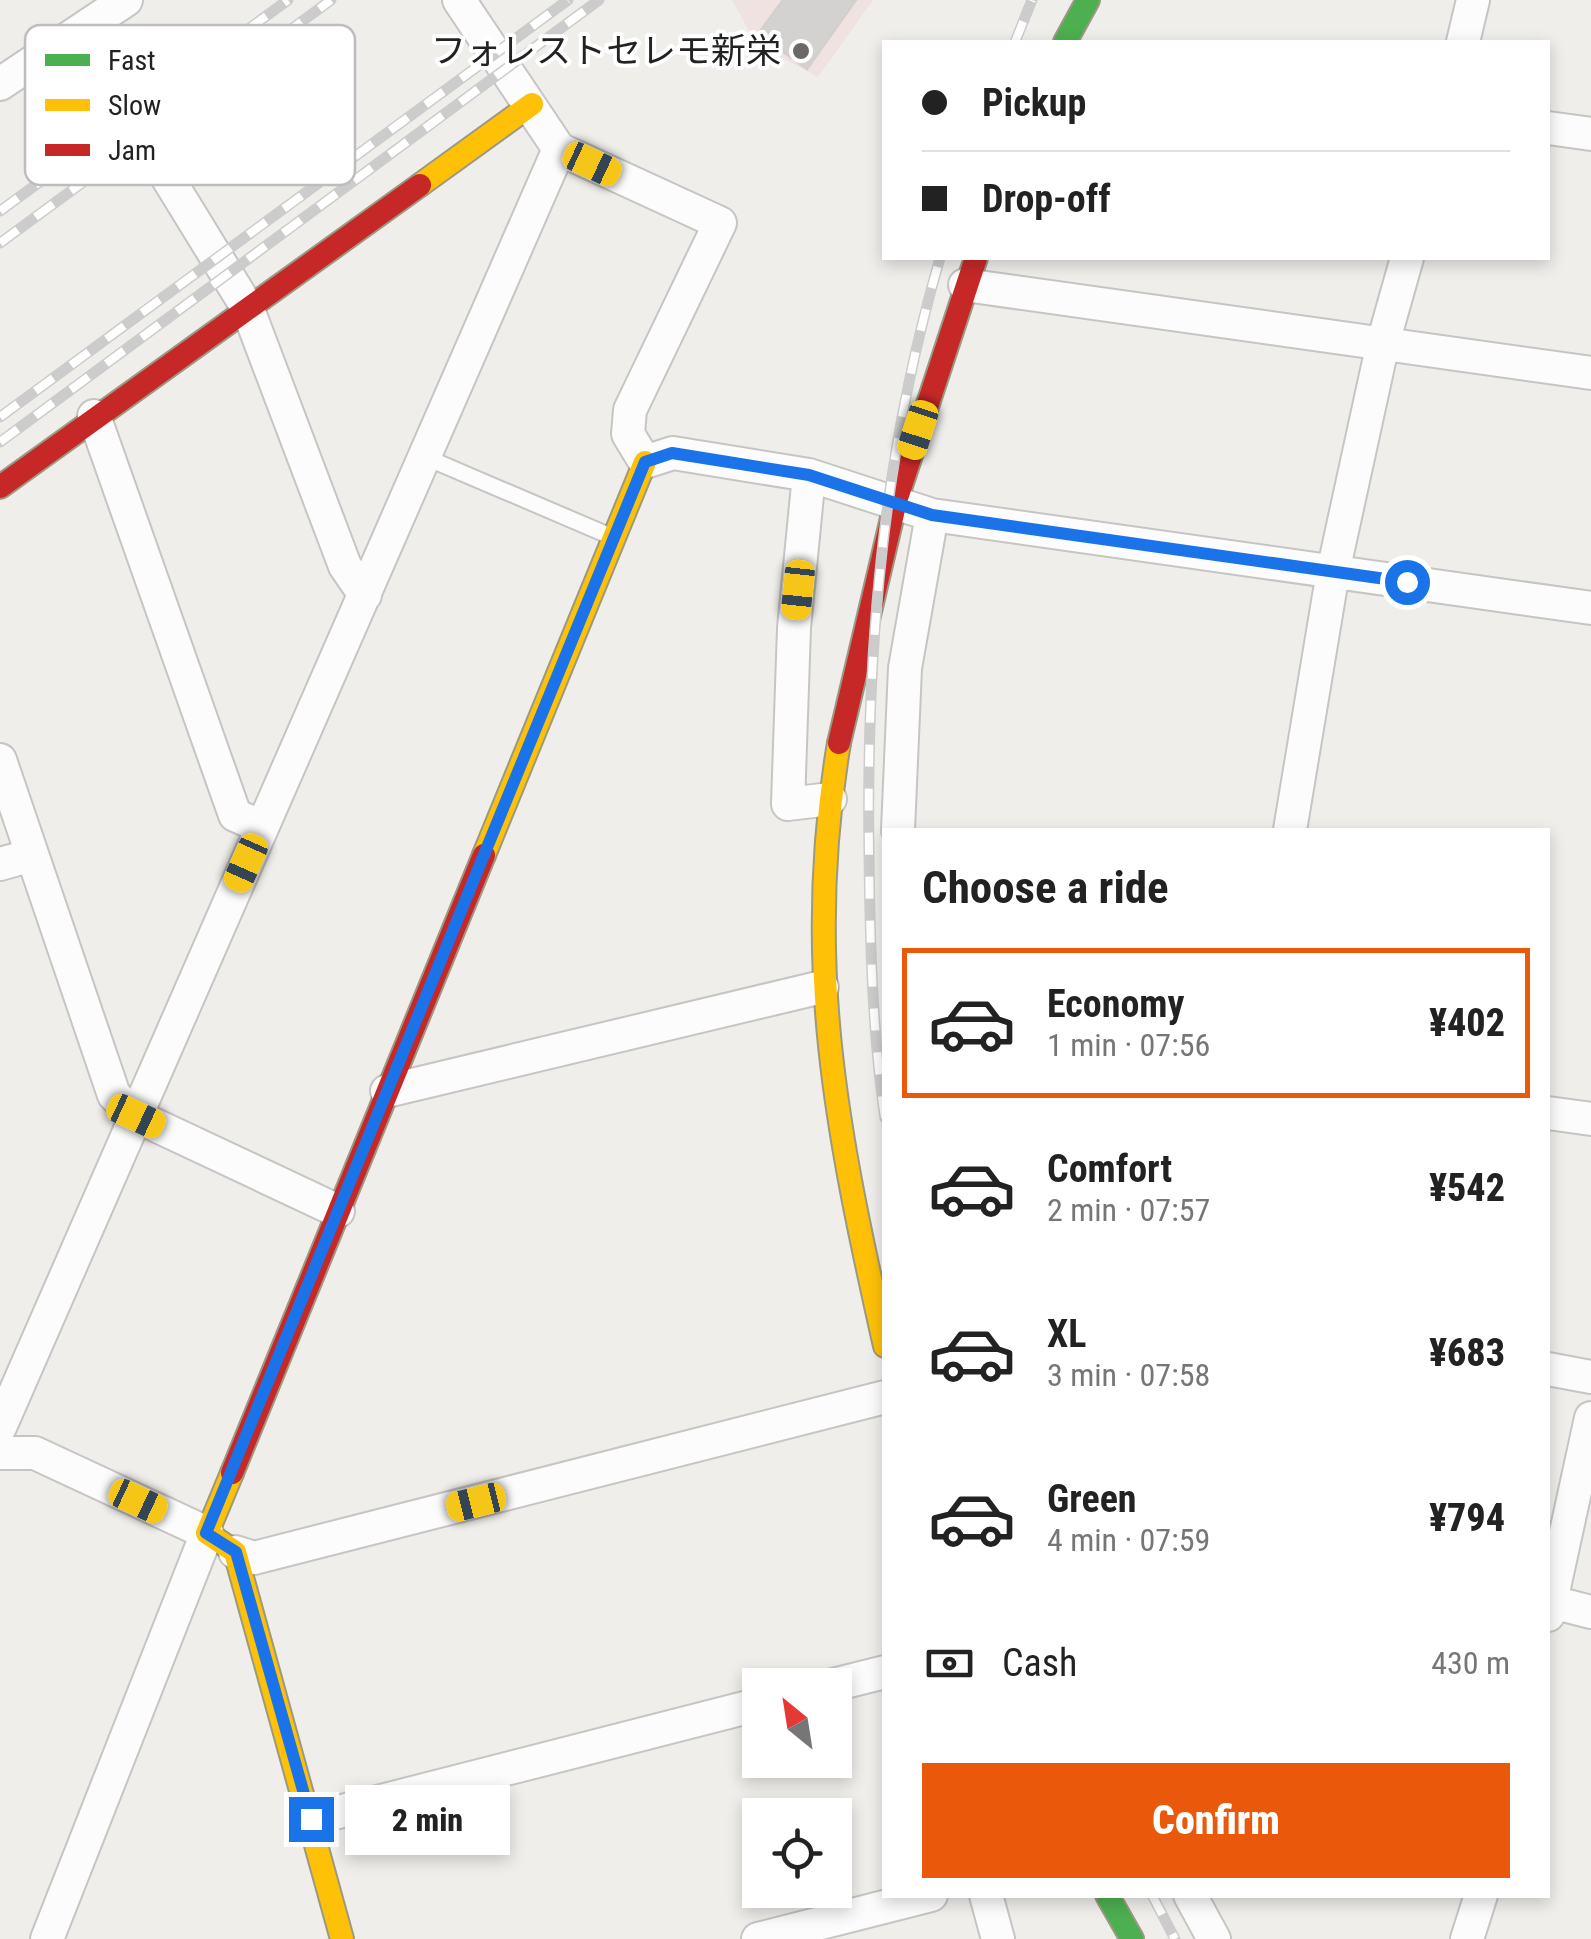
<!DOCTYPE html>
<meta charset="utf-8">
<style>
:root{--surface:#fff;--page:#f2f2f2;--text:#222;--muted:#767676;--line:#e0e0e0;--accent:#ea580c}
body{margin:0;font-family:"Roboto Condensed","Noto Sans JP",sans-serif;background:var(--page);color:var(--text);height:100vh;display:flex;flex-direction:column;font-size:38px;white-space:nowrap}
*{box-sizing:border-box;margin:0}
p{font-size:32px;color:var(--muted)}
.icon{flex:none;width:55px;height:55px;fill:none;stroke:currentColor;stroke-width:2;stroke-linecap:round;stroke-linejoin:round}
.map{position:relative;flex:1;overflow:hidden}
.side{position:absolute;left:882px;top:828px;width:668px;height:1070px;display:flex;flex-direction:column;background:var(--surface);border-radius:0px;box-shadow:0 5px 15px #0003}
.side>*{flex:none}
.hud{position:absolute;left:882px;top:40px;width:668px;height:220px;border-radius:0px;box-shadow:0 5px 15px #0003;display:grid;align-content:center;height:220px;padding:0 40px;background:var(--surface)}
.needle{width:65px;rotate:330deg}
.controls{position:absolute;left:742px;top:1668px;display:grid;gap:20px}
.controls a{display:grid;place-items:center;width:110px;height:110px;border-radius:0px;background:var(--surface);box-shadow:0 5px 15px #0003;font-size:50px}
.end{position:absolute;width:45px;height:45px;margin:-22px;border:12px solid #1a73e8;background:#fff;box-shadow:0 0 0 5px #fff}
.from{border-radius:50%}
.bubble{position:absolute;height:70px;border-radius:0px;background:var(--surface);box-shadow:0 5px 15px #0003;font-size:32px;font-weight:800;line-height:70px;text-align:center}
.car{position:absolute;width:30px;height:60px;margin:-30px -15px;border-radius:12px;box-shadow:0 0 8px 2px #0007;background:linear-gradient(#f5c518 24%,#345 0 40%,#f5c518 0 76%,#345 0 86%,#f5c518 0)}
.hud b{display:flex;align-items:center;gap:35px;height:95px;font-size:38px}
.hud b+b{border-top:2px solid var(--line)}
.hud i{width:25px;height:25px;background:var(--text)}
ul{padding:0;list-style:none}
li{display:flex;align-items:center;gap:30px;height:150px;margin:0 20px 15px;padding:0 20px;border:5px solid transparent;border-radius:0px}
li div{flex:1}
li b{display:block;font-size:38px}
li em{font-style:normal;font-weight:800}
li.current{border-color:var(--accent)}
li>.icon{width:90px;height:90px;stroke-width:1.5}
h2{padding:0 40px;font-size:45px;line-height:120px}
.pay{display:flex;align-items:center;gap:25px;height:110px;padding:0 40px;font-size:38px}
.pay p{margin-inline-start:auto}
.cta{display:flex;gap:20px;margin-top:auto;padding:20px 40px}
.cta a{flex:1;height:115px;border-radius:0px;background:var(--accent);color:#fff;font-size:40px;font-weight:800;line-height:115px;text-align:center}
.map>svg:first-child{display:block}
</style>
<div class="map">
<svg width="1591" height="1939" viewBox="0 0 1591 1939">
<rect width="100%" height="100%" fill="#f0eeeb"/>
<path fill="#f1e2e2" d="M732,0H873L818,77L756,44Z"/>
<path fill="#d4d2d0" stroke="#d3cfcc" stroke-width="2.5" d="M783,0H856L807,69L758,34Z"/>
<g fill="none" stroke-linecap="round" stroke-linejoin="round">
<defs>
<path id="lane" d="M425,457L610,536"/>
<path id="street" d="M78,32L247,307L345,566L365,595
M1463,42L1473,0
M0,84L126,0
M1548,128L1591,134
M559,149L720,223L630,410L628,434L645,462L673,453L809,475L932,515L1591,608
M965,285L1591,373
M94,416L235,815L262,827
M809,475L794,628L788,804L830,799
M0,760L114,1095L136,1116L338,1211
M898,830L905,668L932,515
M1290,830L1333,572L1383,343L1407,258
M0,864L32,855
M387,1091L822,987
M1548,1113L1591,1119
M1548,1369L1591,1377
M0,1427L559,149L459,0
M0,1453H35L207,1533L47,1939
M235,1552L254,1558L885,1397
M1548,1601L1591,1612
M1548,1615L1591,1418
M833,1685L885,1672
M311,1819L760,1704
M986,1895L998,1939
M1190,1895L1214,1939
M758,1939L931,1895
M1467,1939L1481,1895"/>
<path id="fast" d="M1065,42L1088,0
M1107,1895L1132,1939"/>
<path id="slow" d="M420,185L532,104
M839,743C802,962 837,1133 885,1346
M484,855L645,462
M232,1473L207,1533L235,1552L342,1939"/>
<path id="jam" d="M0,487L420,185
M839,743L896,501L976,258
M232,1473L484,855"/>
</defs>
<use href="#lane" stroke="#c6c5c3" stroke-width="19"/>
<use href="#street" stroke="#c6c5c3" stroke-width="36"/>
<use href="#fast" stroke="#9b9982" stroke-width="26"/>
<use href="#slow" stroke="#9b9982" stroke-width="26"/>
<use href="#jam" stroke="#9b9982" stroke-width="26"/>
<use href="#lane" stroke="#fdfcfc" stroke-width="15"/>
<use href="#street" stroke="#fdfcfc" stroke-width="32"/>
<use href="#fast" stroke="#4caf50" stroke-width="22"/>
<use href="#slow" stroke="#ffc107" stroke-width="22"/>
<use href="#jam" stroke="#c62828" stroke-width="22"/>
<defs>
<path id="rail" d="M1015,42L1032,0
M0,211L288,0
M0,243L331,0
M0,417L568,0
M0,442L599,0
M885,1118C872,1030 870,940 869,852C866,648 883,454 940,258
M1152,1895L1175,1939"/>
</defs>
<use href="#rail" stroke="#ccc" stroke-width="11"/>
<use href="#rail" stroke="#fff" stroke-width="8" stroke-dasharray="22" stroke-linecap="butt"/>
</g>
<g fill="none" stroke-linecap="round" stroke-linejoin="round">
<path stroke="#1a73e8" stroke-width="12" d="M311,1819L236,1552L206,1533L645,462L672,453L809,475L932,515L1407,582"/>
</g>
<circle fill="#6a6968" stroke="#fff" stroke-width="4" cx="801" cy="51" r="10"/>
<g text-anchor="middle" stroke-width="8" stroke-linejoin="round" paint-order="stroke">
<g font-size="35" fill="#222" stroke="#fff" text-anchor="end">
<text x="781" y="63">フォレストセレモ新栄</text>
</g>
</g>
<rect x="25" y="25" width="330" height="160" rx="15" fill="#fff" stroke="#bdbdbd" stroke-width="2.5"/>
<rect x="45" y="54" width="45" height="12" fill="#4caf50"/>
<rect x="45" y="99" width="45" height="12" fill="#ffc107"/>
<rect x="45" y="144" width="45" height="12" fill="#c62828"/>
<g font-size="28" fill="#222">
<text x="108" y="70">Fast</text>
<text x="108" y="115">Slow</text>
<text x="108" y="160">Jam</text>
</g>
</svg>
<div class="controls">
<a><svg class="needle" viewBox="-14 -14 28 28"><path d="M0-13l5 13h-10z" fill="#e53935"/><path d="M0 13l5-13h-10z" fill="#767676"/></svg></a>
<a><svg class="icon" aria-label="locate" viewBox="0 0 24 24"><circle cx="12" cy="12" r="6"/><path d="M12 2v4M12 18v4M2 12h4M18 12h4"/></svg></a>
</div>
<i class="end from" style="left:1407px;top:582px"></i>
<i class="end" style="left:311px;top:1819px"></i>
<div class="bubble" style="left:345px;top:1785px;width:165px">2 min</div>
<i class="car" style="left:592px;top:164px;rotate:115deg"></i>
<i class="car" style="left:918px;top:430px;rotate:198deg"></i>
<i class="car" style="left:798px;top:590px;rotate:186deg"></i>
<i class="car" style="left:246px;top:863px;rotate:204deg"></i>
<i class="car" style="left:136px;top:1116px;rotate:115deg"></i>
<i class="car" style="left:138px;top:1501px;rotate:115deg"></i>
<i class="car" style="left:476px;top:1502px;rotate:256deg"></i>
<div class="hud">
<b><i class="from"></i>Pickup</b>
<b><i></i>Drop-off</b>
</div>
<section class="side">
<h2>Choose a ride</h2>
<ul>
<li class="current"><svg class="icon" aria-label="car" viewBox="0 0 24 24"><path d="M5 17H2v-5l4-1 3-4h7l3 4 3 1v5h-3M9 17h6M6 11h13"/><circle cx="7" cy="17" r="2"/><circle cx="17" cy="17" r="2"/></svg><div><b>Economy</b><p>1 min · 07:56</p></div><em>¥402</em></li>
<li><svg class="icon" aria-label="car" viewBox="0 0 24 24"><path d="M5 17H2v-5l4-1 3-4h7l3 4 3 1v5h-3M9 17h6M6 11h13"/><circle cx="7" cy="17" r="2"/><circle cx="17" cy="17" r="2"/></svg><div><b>Comfort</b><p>2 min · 07:57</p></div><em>¥542</em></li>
<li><svg class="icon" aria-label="car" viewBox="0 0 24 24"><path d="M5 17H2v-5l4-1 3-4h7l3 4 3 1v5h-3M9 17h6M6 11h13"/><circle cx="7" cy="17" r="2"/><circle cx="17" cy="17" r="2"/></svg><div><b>XL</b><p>3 min · 07:58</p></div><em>¥683</em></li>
<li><svg class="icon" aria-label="car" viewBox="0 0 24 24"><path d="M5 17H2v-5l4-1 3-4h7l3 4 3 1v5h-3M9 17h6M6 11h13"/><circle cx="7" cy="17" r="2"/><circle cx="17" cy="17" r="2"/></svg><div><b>Green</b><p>4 min · 07:59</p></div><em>¥794</em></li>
</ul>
<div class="pay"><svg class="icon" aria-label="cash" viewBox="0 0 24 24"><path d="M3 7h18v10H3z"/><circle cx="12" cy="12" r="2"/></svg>Cash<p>430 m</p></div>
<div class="cta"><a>Confirm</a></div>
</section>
</div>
